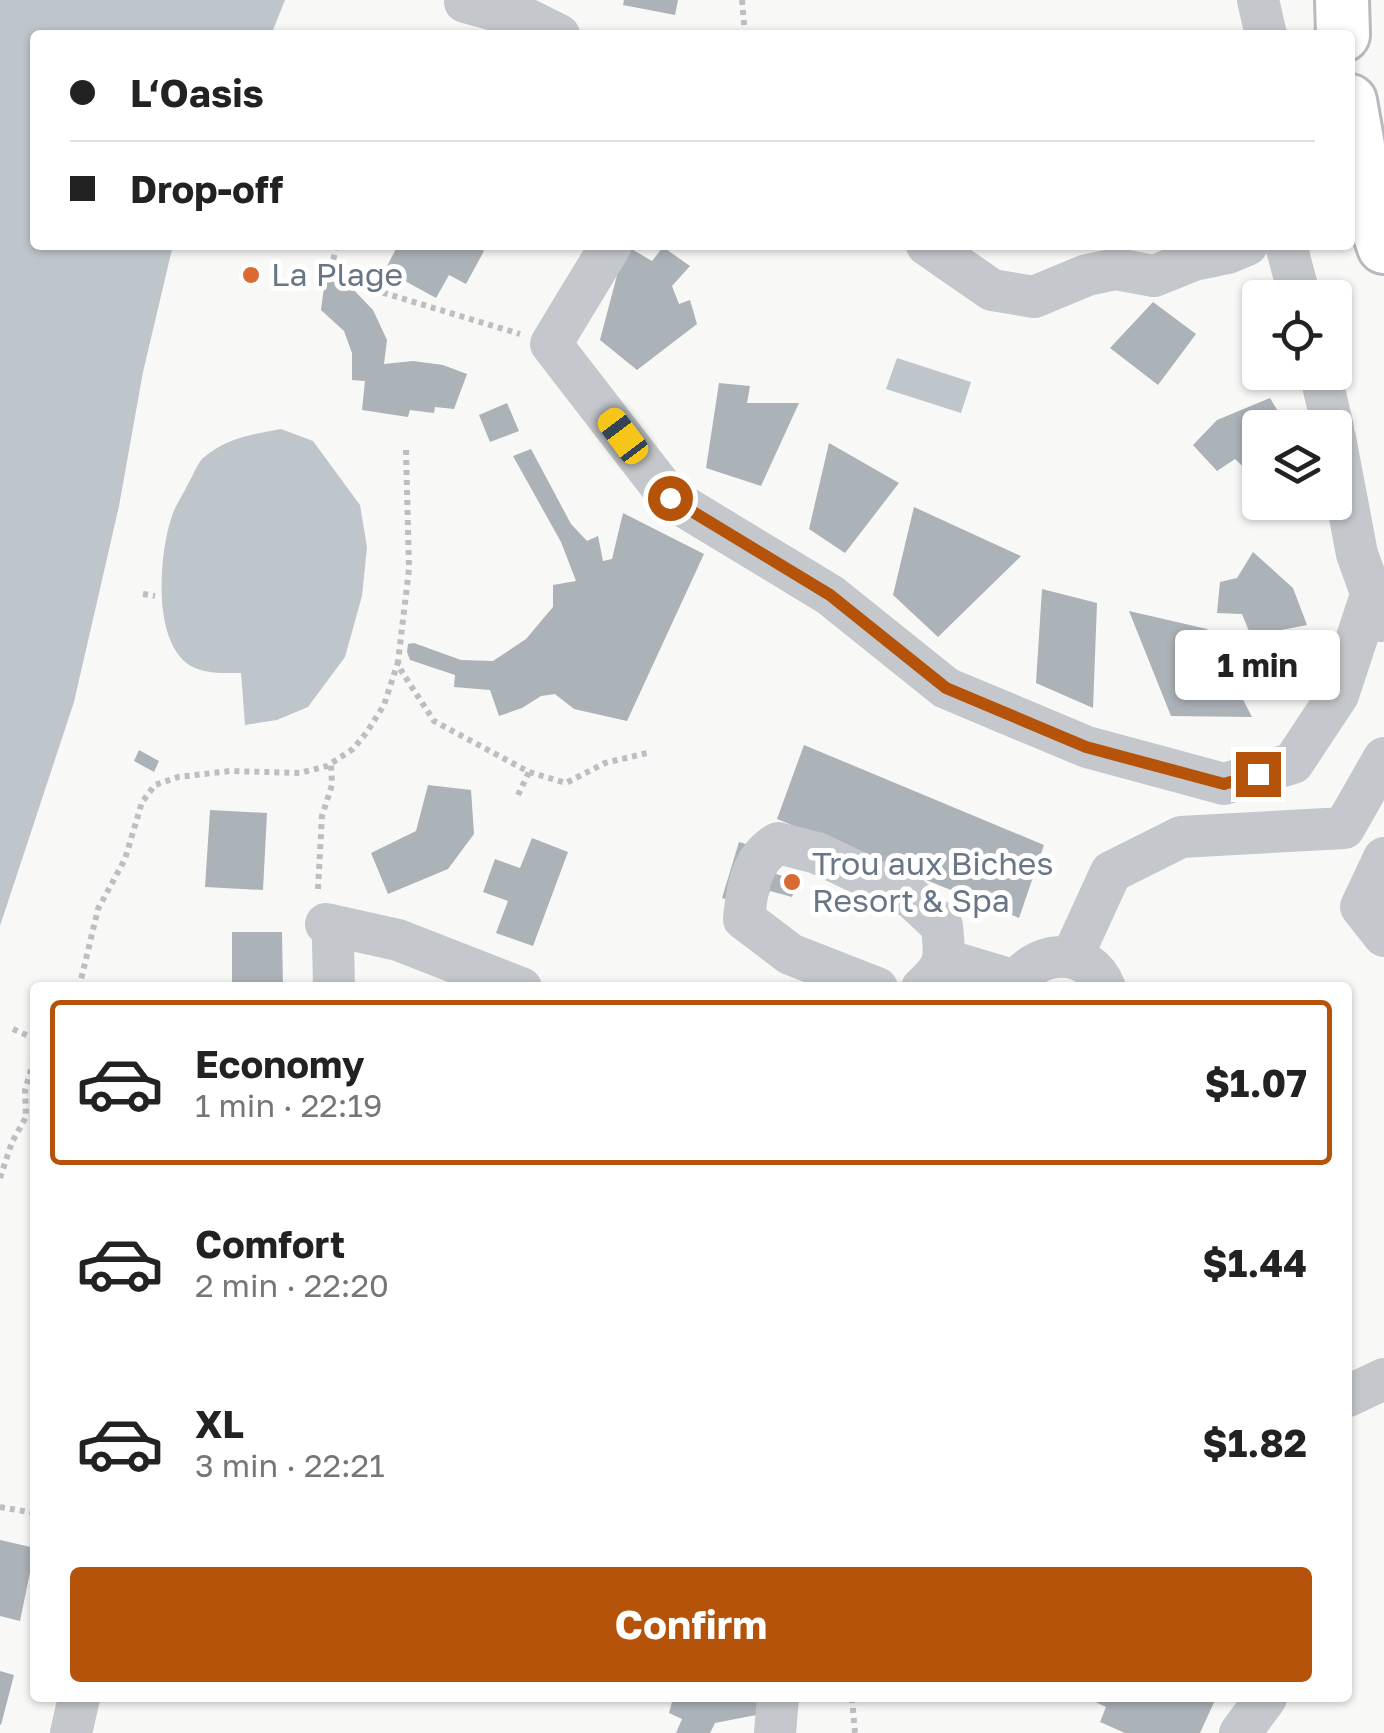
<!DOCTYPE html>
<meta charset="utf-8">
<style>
:root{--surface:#fff;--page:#f2f2f2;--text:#222;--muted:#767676;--line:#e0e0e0;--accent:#b45309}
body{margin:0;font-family:"Golos Text",sans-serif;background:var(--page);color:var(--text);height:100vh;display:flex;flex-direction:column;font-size:38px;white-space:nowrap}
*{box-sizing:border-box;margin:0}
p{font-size:32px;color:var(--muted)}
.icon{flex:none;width:55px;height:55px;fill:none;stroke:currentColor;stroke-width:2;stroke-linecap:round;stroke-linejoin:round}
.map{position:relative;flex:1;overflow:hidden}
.details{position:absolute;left:30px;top:982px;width:1322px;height:720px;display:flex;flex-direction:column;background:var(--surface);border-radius:10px;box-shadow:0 2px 8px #0004}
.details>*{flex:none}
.banner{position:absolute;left:30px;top:30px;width:1325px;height:220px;border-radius:10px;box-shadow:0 2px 8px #0004;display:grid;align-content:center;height:220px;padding:0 40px;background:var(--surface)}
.controls{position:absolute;left:1242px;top:280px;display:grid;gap:20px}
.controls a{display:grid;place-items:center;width:110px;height:110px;border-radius:10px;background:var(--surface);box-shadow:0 2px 8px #0004;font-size:50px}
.end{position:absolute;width:45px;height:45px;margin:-22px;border:12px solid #b45309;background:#fff;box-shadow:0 0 0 5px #fff}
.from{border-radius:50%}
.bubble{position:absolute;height:70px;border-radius:10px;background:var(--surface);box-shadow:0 2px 8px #0004;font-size:32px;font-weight:700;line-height:70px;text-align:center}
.car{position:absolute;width:30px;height:60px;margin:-30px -15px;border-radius:12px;box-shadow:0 0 8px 2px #0007;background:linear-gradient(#f5c518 24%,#345 0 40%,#f5c518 0 76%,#345 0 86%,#f5c518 0)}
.banner b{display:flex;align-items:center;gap:35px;height:95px;font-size:38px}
.banner b+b{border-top:2px solid var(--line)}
.banner i{width:25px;height:25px;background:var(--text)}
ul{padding:18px 0 0;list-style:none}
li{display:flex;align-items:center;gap:30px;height:165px;margin:0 20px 15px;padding:0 20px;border:5px solid transparent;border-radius:10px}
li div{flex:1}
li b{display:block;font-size:38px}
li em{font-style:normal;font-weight:700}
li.on{border-color:var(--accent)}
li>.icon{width:90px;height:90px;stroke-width:1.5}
.cta{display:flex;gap:20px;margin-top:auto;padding:20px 40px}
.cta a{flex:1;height:115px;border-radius:10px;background:var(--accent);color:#fff;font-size:40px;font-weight:700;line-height:115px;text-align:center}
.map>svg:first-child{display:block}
</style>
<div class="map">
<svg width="1384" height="1733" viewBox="0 0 1384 1733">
<rect width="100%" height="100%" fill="#f8f8f6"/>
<path fill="#bec6cc" d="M0,0H285L271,35H35V245H173L143,372L119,506L74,702L0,926Z
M897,358L971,382L961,413L886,389Z
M281,429L313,441L360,505L367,547L362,596L345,657L308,707L277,720L245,725L241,673C226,673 209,674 195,668C151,649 159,556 171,519C174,507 183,495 188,484C193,476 197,464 203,458C226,438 253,434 281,429Z"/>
<path fill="#abb2b8" d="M624,0H678L675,15L623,5Z
M398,245H473L484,251L466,284L449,275L436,298L385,270Z
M625,245L652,261L663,247L690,266L672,286L679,304L690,300L697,324L637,370L600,340Z
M325,279L351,287L373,310L387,340L384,364L413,361L443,365L467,374L454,409L435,407L434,413L410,410L408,417L362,410L365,381L352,380V353L344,331L321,310Z
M1153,302L1196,334L1158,385L1110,348Z
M719,383L750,386L747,403H799L761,486L706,468Z
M1270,398L1288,428H1260V478L1257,480L1235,459L1217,471L1193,445L1217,420Z
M507,403L519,431L490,442L479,415Z
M829,443L899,483L845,553L809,529Z
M531,449L571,524L587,541L598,536L603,561L612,559L623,513L704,554L627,721L574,709L555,694L541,696L522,708L499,716L490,690L454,687L455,675L410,660L407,652L408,644L414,643L461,660L493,661L526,639L553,607V585L576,581L561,542L513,456Z
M914,507L1021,556L938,637L893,595Z
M1253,552L1293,588L1307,625L1251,636L1242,614L1217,613L1220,582L1237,578Z
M1042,589L1097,603L1093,708L1036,683Z
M1129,611L1207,629L1252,717L1171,716Z
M804,745L1044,845L1019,918L777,819Z
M139,750L159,761L154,772L134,761Z
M428,785L471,790L474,834L448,869L388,894L371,853L416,831Z
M210,810L267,813L263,890L205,887Z
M532,838L568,852L533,946L496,933L508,901L483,892L495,859L520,868Z
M739,842L782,855L776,874L797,880L792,897L770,891L763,910L722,898Z
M232,932H282L283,988H232Z
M0,1540L35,1548L20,1621L0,1616Z
M0,1671L14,1675L1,1725L0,1724Z
M673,1698H762L767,1713L715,1723L710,1733H676L682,1719L669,1713Z
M1087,1698H1216L1200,1733H1125L1100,1722L1106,1707Z"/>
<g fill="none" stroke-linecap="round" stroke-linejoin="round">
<defs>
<path id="major" d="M1342,0L1343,35
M1350,101L1367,196L1384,247"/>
</defs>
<use href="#major" stroke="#b7bbbf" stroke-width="58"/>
<path stroke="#bcbec1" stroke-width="6" stroke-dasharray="5 5" stroke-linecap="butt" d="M742,0L745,35
M336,245L332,268L374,290L520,334
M406,450L409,569L398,662L402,672L434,721L529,772L566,783L605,763L647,753
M143,594L155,596
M518,795L529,772
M318,889L322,816L332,785L331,764
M79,988L98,909L125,859L142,802L155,785L178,777L230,771L300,773L327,766L353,749L367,732L384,705L398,662
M13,1029L35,1039
M0,1178L12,1142L26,1117L25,1090L35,1056
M0,1507L35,1513
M852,1698L855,1733"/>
<path stroke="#c4c7cb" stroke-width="42" d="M1258,0L1266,35
M465,2L527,19L559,35
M611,245L551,344L670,498L830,595L946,688L1087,747L1224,784L1293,763L1338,695L1371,595
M927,245L992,290L1034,297L1087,275L1116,269L1154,276L1194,260L1228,253L1247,245
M1286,245L1300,298
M1320,372L1333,428
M1335,438L1357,554L1381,621
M1384,858L1361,907L1384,936
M326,924L398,940L521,988
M333,942L334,988
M1072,957L1111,872L1181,837L1344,828L1384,758
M945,960L1016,981
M877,988L790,954L744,919C747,888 751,859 778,843L817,853L912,898L942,926C945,960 947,965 922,988
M1013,988C1032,949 1088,944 1105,988
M1348,1396L1384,1379
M71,1733L79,1698
M775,1733L778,1698
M1240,1733L1266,1698"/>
<use href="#major" stroke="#fff" stroke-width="52"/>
</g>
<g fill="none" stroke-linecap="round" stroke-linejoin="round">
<path stroke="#b45309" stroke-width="12" d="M670,498L830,595L946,688L1086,747L1224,784L1258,774"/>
</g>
<g fill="#db6a32" stroke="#fff" stroke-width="4">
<circle cx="251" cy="275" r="10"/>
<circle cx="792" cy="882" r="10"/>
</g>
<g text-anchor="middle" stroke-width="10" stroke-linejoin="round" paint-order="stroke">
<g font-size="32" fill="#687685" stroke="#fff" text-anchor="start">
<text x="271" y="286">La Plage</text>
<text x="812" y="875">Trou aux Biches<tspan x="812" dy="37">Resort &amp; Spa</tspan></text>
</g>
</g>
</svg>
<div class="controls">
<a><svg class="icon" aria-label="locate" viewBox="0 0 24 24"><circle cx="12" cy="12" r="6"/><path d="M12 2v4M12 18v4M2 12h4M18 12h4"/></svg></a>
<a><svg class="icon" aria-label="layers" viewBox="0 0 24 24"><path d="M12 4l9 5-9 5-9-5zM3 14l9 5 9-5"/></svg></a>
</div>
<i class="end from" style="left:670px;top:498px"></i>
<i class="end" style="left:1258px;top:774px"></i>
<div class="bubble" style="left:1175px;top:630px;width:165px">1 min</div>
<i class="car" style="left:623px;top:436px;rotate:323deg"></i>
<div class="banner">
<b><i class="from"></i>L‘Oasis</b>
<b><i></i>Drop-off</b>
</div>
<section class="details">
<ul>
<li class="on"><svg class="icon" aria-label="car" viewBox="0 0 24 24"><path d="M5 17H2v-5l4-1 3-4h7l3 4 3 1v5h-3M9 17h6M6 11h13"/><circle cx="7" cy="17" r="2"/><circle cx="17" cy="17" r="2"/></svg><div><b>Economy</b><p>1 min · 22:19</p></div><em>$1.07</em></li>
<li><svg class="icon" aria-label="car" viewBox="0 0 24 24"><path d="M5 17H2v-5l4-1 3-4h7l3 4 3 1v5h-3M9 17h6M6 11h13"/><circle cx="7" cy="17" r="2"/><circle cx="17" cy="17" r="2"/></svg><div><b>Comfort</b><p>2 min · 22:20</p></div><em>$1.44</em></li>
<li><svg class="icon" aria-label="car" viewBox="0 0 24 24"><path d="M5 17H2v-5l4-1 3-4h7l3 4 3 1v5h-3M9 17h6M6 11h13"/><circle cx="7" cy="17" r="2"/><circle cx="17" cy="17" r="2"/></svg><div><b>XL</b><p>3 min · 22:21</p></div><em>$1.82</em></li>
</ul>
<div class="cta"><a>Confirm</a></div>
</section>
</div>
